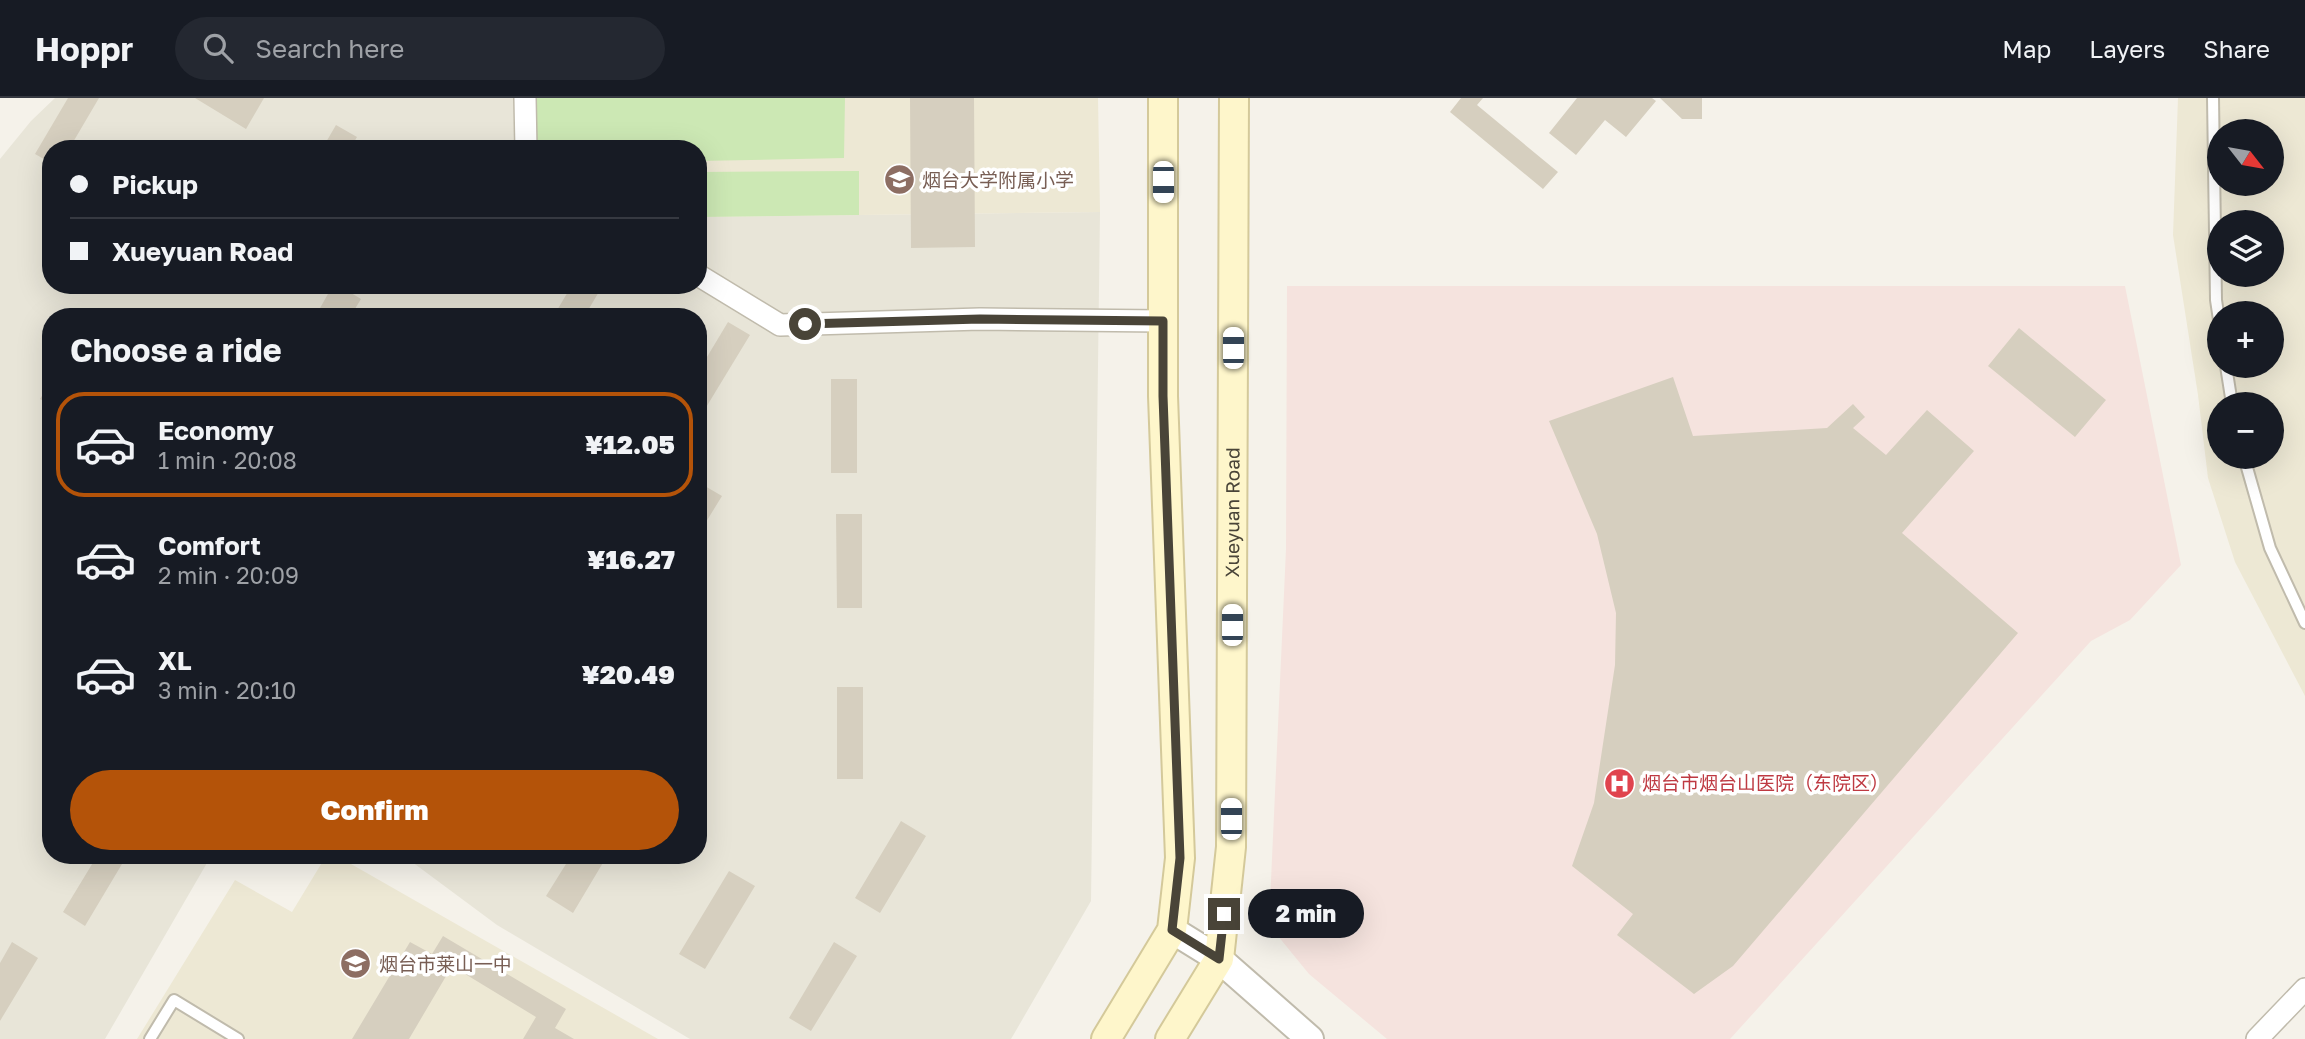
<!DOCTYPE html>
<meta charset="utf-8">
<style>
:root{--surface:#171b24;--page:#242831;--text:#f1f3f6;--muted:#9ea1a6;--line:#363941;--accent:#b45309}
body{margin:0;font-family:"Golos Text","Noto Sans SC",sans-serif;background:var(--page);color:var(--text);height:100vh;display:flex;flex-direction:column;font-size:26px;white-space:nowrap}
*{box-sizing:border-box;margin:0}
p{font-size:23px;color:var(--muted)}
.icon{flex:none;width:38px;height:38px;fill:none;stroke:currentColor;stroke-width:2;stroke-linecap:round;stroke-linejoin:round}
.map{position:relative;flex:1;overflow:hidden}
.sheet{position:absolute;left:42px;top:210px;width:665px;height:556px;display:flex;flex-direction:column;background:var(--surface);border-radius:28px;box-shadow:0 7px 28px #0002}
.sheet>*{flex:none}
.guide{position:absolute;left:42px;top:42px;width:665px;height:154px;border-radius:28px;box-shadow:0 7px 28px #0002;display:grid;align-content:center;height:154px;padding:0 28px;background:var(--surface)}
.needle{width:46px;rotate:121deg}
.tools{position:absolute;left:2207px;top:21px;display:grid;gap:14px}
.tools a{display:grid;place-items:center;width:77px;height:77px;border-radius:50%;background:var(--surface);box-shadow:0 7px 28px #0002;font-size:35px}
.end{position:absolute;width:32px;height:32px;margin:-16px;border:9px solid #494438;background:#fff;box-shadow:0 0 0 4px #fff}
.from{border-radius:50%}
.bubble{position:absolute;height:49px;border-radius:24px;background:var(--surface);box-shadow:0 7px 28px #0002;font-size:23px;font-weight:800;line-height:49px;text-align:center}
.car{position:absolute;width:21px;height:42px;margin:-21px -10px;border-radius:9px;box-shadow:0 0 5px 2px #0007;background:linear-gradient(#fff 24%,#345 0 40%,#fff 0 76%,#345 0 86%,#fff 0)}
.guide b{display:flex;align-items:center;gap:24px;height:66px;font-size:26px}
.guide b+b{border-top:2px solid var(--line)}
.guide i{width:18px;height:18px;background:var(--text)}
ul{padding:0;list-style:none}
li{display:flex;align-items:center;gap:21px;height:105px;margin:0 14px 10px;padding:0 14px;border:4px solid transparent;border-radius:28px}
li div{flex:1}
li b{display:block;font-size:26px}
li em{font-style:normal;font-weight:800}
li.current{border-color:var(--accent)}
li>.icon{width:63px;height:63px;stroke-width:1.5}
h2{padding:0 28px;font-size:32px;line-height:84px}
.action{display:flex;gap:14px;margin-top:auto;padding:14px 28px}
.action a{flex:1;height:80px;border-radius:42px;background:var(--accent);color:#fff;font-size:28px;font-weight:800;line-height:80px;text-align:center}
header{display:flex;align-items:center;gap:42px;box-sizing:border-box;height:98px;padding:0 35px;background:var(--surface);border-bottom:2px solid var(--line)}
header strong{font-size:33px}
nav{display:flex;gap:38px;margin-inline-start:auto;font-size:24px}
.search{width:490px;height:63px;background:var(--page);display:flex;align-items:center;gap:18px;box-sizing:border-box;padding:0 24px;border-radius:38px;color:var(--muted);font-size:26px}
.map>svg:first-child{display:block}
</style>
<header>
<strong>Hoppr</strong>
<div class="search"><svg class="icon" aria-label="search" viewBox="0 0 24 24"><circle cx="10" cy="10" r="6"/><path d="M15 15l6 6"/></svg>Search here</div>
<nav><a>Map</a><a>Layers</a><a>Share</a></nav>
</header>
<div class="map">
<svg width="2305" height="941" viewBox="0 0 2305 941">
<rect width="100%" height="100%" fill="#f5f2ea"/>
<path fill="#e8e5d8" d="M55,0H521L527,51H51V187H698V119L1100,114L1091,803L1011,941H690L497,827L404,758H698V219H51V758H211L105,941H0V61L31,23Z"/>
<path fill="#ede8d4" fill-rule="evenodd" d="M521,0H1098L1100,114L698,119V51H527Z
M2178,0H2305V598L2235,464L2208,380L2198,297L2173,137ZM2219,33H2272V86H2219ZM2219,124H2272V177H2219ZM2219,215H2272V268H2219ZM2219,306H2272V359H2219Z
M326,758H337L658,941H137L235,782L292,814Z"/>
<path fill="#f5e3de" d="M1287,188H2125L2181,467L2130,522L2091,543L1730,941H1387L1309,876L1269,827L1286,451Z"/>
<path fill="#cce8b4" d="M529,0H845L844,60L698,63V51H552L533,41Z
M859,73V117L698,119V74Z"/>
<path fill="#d6cfbf" d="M68,0H99L69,51H51V65L35,56Z
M195,0H264L246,31Z
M910,0H974L975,149L911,150Z
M1461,0H1483L1477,7L1558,74L1543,91L1450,14Z
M1577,0H1652L1656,3L1626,39L1605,22L1576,57L1549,35Z
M1660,0H1702V21H1682Z
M336,27L357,39L350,51H322Z
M333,187H338L361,201L350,219H315Z
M572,187H603L584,219H553Z
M728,224L750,237L702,316L698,313V274Z
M2019,230L2106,302L2075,339L1988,268Z
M1673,279L1693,338L1827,330L1853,306L1865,319L1853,330L1886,357L1927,312L1974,353L1902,435L2018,535L1733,868L1694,896L1617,837L1633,816L1572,768L1594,705L1615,567L1616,515L1597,436L1549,323Z
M831,281H857V375H831Z
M51,283V307L40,301Z
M698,384L722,398L698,437Z
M836,416H862V510H837Z
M837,589H863V681H837Z
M901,723L926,738L880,815L855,800Z
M97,758H107L122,766L85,828L63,814Z
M571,758H607L573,815L546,798Z
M729,773L755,788L705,871L679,856Z
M443,838L566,911L555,930L574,941H523L536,919L452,868L409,941H352L410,844L432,856Z
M12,844L38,860L0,923V865Z
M834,844L857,858L811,933L789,920Z"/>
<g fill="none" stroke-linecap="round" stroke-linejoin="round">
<defs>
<path id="service" d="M2213,0L2216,202L2219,222
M2226,268L2232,306
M2244,359L2270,450L2305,525
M150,941L174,902L238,941"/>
<path id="minor" d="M525,0L526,51
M698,177L780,227L980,221L1163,223
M2257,941L2305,891"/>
<path id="tertiary" d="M1172,832L1219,861L1310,941"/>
<g id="secondary">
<path d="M1106,941L1172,832L1180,760L1163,298V0"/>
<path id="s1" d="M1170,941L1219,861L1231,749L1234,0"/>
</g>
</defs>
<use href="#service" stroke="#c0bbac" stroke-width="14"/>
<use href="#minor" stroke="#c0bbac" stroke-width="24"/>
<use href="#tertiary" stroke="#c0bbac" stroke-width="30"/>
<use href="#secondary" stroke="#d4c99a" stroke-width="32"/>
<use href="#service" stroke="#fff" stroke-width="10"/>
<use href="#minor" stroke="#fff" stroke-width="21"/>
<use href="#tertiary" stroke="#fff" stroke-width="26"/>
<use href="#secondary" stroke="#fef6cb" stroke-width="28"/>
</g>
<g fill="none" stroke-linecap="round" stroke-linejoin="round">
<path stroke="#494438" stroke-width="9" d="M805,226L980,221L1163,223V298L1180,760L1172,832L1219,861L1224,816"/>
</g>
<defs>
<symbol id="school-disc" viewBox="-11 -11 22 22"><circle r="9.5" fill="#8d6e63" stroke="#fff"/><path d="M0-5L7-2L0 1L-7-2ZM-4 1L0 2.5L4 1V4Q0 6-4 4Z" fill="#fff"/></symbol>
<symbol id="hospital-disc" viewBox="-11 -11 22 22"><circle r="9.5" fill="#e0444e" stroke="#fff"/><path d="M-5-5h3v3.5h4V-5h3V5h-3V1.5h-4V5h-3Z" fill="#fff"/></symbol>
</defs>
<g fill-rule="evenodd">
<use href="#school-disc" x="882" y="64" width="35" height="35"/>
<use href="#hospital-disc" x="1602" y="668" width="35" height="35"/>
<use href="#school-disc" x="338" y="848" width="35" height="35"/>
</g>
<g text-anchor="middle" stroke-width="7" stroke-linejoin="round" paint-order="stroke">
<g font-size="19" fill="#785e54" stroke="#fff" text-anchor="start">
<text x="922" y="89">烟台大学附属小学</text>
<text x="379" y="873">烟台市莱山一中</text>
</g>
<g font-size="19" fill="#494438" stroke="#fff">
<text dy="7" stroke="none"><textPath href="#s1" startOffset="541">Xueyuan Road</textPath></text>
</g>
<g font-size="19" fill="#be3a42" stroke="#fff" text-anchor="start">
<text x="1642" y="692">烟台市烟台山医院（东院区）</text>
</g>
</g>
</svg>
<div class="tools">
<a><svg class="needle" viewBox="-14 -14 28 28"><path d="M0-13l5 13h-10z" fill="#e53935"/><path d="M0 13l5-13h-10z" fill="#9ea1a6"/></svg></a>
<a><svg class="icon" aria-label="layers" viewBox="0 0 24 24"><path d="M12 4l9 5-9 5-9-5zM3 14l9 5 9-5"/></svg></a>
<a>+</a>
<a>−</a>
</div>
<i class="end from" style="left:805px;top:226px"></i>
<i class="end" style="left:1224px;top:816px"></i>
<div class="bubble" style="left:1248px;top:791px;width:116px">2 min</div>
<i class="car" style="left:1163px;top:84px;rotate:180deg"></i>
<i class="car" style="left:1233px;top:250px;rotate:0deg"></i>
<i class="car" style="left:1232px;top:527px;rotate:0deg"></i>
<i class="car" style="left:1231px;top:721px;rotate:0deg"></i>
<div class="guide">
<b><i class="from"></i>Pickup</b>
<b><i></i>Xueyuan Road</b>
</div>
<section class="sheet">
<h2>Choose a ride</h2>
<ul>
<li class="current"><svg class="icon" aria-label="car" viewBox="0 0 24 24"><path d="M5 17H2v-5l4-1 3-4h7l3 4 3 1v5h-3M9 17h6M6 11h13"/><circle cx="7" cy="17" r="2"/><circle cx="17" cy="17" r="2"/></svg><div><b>Economy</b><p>1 min · 20:08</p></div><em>¥12.05</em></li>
<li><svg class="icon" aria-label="car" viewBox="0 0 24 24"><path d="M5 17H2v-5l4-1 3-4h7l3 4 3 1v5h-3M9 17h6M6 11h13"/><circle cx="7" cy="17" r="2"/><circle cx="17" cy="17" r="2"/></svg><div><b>Comfort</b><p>2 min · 20:09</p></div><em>¥16.27</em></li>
<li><svg class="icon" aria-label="car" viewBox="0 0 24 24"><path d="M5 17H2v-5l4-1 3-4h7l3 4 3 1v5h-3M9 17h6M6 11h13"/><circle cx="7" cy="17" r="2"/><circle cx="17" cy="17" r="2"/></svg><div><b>XL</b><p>3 min · 20:10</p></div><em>¥20.49</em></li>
</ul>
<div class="action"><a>Confirm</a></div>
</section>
</div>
